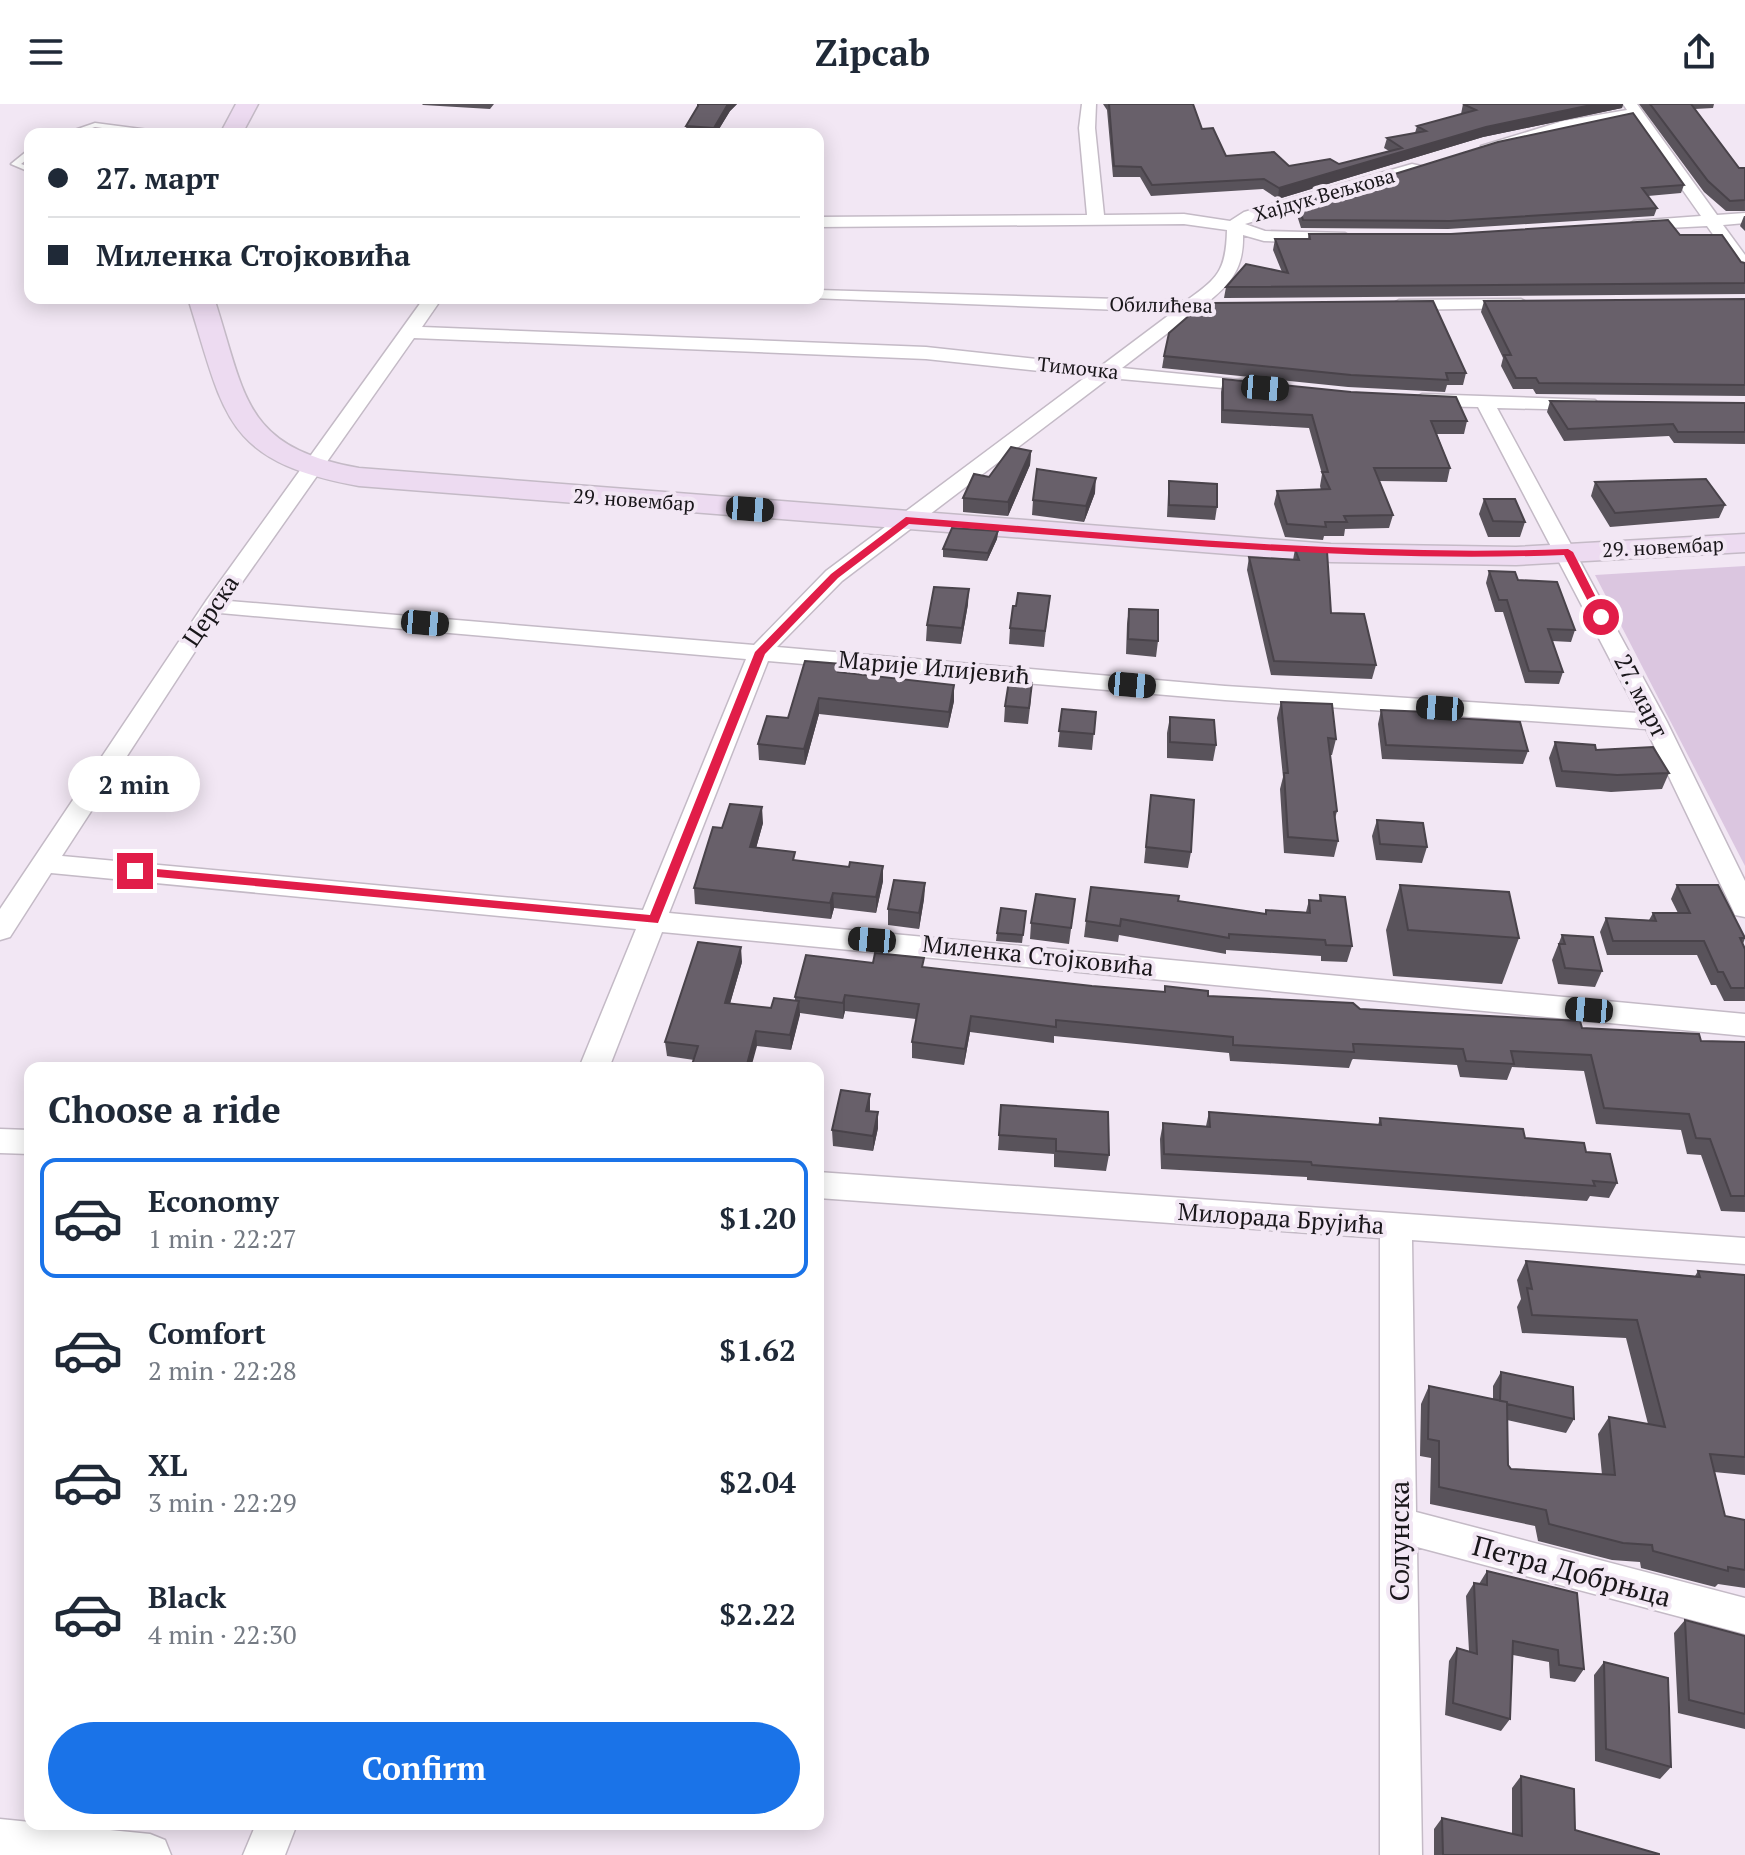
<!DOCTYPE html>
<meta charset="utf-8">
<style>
:root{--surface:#fff;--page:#f2f2f3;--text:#1f2937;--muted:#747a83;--line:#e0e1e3;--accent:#1a73e8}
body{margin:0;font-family:"PT Serif",serif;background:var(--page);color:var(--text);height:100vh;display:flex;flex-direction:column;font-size:30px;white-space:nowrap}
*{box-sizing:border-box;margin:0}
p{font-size:26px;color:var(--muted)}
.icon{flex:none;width:44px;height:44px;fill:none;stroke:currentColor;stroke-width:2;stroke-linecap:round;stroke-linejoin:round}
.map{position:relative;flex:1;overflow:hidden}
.sheet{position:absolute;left:24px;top:958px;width:800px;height:768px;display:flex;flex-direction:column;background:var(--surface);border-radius:16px;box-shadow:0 4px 20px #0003}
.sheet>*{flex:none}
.guide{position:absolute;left:24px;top:24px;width:800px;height:176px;border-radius:16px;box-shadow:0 4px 20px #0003;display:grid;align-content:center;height:176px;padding:0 24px;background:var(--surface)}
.end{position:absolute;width:36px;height:36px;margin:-18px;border:10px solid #e11d48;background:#fff;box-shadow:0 0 0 4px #fff}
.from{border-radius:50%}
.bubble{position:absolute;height:56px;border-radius:28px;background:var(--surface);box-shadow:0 4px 20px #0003;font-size:26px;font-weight:700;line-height:56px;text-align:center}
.car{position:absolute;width:24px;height:48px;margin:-24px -12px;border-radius:10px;box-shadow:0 0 6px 2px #0007;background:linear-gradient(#222 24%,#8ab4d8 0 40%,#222 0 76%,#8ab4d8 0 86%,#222 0)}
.guide b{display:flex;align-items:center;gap:28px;height:76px;font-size:30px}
.guide b+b{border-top:2px solid var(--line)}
.guide i{width:20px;height:20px;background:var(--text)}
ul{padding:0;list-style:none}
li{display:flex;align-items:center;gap:24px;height:120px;margin:0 16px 12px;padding:0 8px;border:4px solid transparent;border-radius:16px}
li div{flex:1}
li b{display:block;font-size:30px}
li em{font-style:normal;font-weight:700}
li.current{border-color:var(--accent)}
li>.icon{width:72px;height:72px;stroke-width:1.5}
h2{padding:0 24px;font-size:36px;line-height:96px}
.cta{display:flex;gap:16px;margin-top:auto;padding:16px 24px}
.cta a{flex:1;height:92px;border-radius:48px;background:var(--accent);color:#fff;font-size:32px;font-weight:700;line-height:92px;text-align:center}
header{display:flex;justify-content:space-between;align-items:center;height:104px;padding:0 24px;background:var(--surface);font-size:36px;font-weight:700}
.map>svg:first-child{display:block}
</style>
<header><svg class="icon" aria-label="menu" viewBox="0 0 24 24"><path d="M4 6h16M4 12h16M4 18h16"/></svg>Zipcab<svg class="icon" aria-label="share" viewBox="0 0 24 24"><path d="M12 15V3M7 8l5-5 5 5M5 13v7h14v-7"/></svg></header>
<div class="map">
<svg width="1745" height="1751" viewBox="0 0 1745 1751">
<rect width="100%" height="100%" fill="#f2e7f4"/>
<path fill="#dbc6e0" d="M1745,462V762L1595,471Z"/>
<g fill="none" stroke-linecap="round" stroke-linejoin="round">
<defs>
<path id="lane" d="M95,19L164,28L168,30H146L95,23L75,30H63Z
M27,47H30V53L21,60L30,63V68L11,60Z"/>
<path id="street" d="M1082,0H1096L1095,24L1104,111L1184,110L1230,117L1244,108L1412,60L1426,63L1245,120L1265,127L1345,129L1353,134L1345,139L1264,137L1243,131C1244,165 1230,181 1204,201L1203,207L1195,208L1122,264L1261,278L1268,280V288L1109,274L842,477L777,543L1225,582L1638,609L1478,303L1422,302L1412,296L1422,290L1595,296L1598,300L1588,306L1497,304L1667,618L1745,777V813L1735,811L1732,804L1646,625L1225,596L768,557L669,809L1745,910V932L662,828L609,964H579L636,825L51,769L10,833L0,836V805L206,497L424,194H442L422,223L926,243L1101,262L1173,208L811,194H818V186L1186,197C1218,174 1226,167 1227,126L1184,120L818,123V113L1087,111L1079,24ZM414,234L926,255L1087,272L826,467L754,541L229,497ZM220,509L746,555L643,806L62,752Z
M1623,0H1637L1717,111L1745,109V119L1723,121L1745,151V168L1739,167L1707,122L1628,126L1626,122L1634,117L1701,112L1632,14L1564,26L1489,47L1481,42L1563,17L1627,6Z
M1521,195L1530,200L1527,204L1399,206L1390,201L1399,196Z
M0,1025L30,1026V1050L0,1049Z
M818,1068L1745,1134V1160L1412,1136L1416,1408L1745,1494V1530L1417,1443L1422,1751H1380V1134L818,1094Z
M0,1715L150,1730L165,1736L171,1751H0Z
M256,1720H297L285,1751H243Z"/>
<path id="secondary" d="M236,0H258L242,30H220Z
M188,194H214C246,292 242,343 359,364L1331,440L1516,443L1745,430V448L1516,461L1331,458L359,382C223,357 225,312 188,194Z"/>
</defs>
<use href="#lane" stroke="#c4bac6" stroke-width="3"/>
<use href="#street" stroke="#c4bac6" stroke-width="3"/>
<use href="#secondary" stroke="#c4bac6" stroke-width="3"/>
<use href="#lane" fill="#fff" fill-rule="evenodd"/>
<use href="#street" fill="#fff" fill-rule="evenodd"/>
<use href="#secondary" fill="#eddbf1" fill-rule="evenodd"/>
</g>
<path fill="#59535b" d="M422,0H494L490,5L423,1Z
M697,0H737L730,7L716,30H687L686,22L698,3Z
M1103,0H1193L1202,25L1226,52L1289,62L1339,60L1389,47L1384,44L1387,34L1415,29L1417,22L1461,10L1463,0H1623L1622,4L1483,33L1278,95L1263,85L1151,92L1140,73H1113L1107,6Z
M1639,0H1714L1713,4L1695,5L1739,64H1745V107H1726L1704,88Z
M1684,81L1681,89L1648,92L1657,104L1654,112L1448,125L1301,124L1296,108L1298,100Z
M1744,112H1745V127L1740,122Z
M1309,130L1680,131L1741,158L1745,159V190L1224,194L1226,183L1282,168L1273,146L1275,135H1308Z
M1745,195V292L1536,290L1533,285H1513L1501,262L1503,254L1481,208L1484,197Z
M1164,252L1466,269L1463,281H1447L1445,288L1348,283L1162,264Z
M1223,275L1467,317L1464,330H1437L1450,364L1447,378L1379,377L1393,411L1389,424L1345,425L1344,432H1324L1323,436L1285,433L1274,400L1277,387L1321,386L1320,382L1322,370L1309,324L1221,319V288Z
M1550,297L1745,299V340L1674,339L1669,332L1564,337L1547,308Z
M1031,347L1030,361L1008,412L963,408V394L989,373Z
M1169,377L1217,403L1215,416L1167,413L1168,390Z
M1595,378L1725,401L1719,414L1610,423L1591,392Z
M1095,389L1084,418L1032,411L1033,396Z
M1484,395L1525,418L1520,433H1488L1479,410Z
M998,427L997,435L987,457L943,453V445Z
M1295,445L1331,509L1376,561L1372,575L1271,571L1247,466L1249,453L1293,456Z
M1489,467L1518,476L1575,526L1571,538L1552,537L1563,568L1559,580L1525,579L1503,508H1495L1486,479Z
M968,500L961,540L926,537L927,521Z
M1129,505L1158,537L1156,553L1126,550L1127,520Z
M1048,507L1044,543L1009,540L1010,524Z
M841,569L954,581V597L948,624L819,610L805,661L759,656L758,640Z
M1031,595L1028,620L1004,618L1005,602Z
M1281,598L1336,635L1332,651H1330L1337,707L1335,715L1338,737L1334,753L1284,749L1280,685L1283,673L1277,614Z
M1062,605L1096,608L1092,646L1058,643Z
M1381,606L1452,614L1528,647L1523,660L1382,655L1378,620Z
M1170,613L1216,641L1213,657L1167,654V629Z
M1555,638L1596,646L1669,669L1662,685L1611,688L1556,683L1549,654Z
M1151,691L1191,748L1188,764L1144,759Z
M1377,716L1427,743L1422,759L1376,756L1372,732Z
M763,719L756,744L795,756L849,763L883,762V777L876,809L834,804L831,815L695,800L694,784L722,724Z
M925,779L924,795L919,825L888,821V805Z
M1400,781L1519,834L1502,880L1393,872L1386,826Z
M1677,781L1745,834L1743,840L1745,845V897H1724L1716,881H1711L1697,851H1607L1600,828L1606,814L1649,816L1653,809H1678L1671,795Z
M1320,791L1352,842L1347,858L1321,857V852L1226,846V850L1119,831L1118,838L1084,833L1086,817L1178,797L1265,810L1266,806L1306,808L1309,796L1319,797Z
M1075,795L1069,840L1030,835L1031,819Z
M1026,807L1022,839L996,837L997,829Z
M1562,831L1602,867L1595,883L1558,880L1552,856Z
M742,858L730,900L771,904L795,896V893L873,859L924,863L1092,882L1164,888L1165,882L1208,892L1582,924L1701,937L1745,938V1108L1721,1107L1701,1051L1687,1050L1681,1026L1596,1020L1584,967L1512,963L1507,976L1460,973L1457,961L1353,955L1352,956L1349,964L1230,957L1229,949L1054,932V939L970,928L964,961L912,954V938L916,915L845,907L843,915L800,909L791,946L757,942L694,956L667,952L665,938Z
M1001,1001L1109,1051L1106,1067L1054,1063V1050L998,1046Z
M869,1007L878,1008V1024L873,1047L833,1042L832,1026Z
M1209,1008L1378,1021L1380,1014L1525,1034L1586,1048L1617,1079L1609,1094L1590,1092L1587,1097L1307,1076V1073L1161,1065L1160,1035L1163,1019L1206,1022Z
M1526,1157L1695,1172L1698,1167L1745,1171V1371L1714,1368L1725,1412L1745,1416V1484L1718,1480L1715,1483L1641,1464L1640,1458L1612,1456L1538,1437L1535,1422L1430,1400L1431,1354L1420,1352L1421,1300L1429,1282L1493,1295V1282L1501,1268L1574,1315L1566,1329L1507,1316L1508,1361L1511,1365L1602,1371L1598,1330L1609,1313L1648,1320L1626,1234L1522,1229L1517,1203L1521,1195L1517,1176Z
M1487,1467L1584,1565L1575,1578L1550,1574L1549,1558L1513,1551L1510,1615L1501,1627L1445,1611L1449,1557L1457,1544L1469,1547L1466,1492L1474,1479L1479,1480Z
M1685,1516L1745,1532V1625L1678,1609L1674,1529Z
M1604,1558L1671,1663L1660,1675L1595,1657L1594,1571Z
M1521,1672L1575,1726L1659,1751H1434V1725L1442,1714L1512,1730V1684Z"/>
<path fill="#49434a" d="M728,0H737L730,7L716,30H714V24Z
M1596,0H1623L1622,4L1483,33L1278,95L1279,84L1486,23Z
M1031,347L1030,361L1008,412V398Z
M1096,374L1095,389L1084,418L1086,402Z
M998,427L997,435L987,457L988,449Z
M969,485L968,500L961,540L962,524Z
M954,581V597L948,624L949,608Z
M819,594V610L805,661L804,645Z
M762,703L763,719L752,759L750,743Z
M883,762V777L876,809V793Z
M925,779L924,795L919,825V809Z
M833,789L834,804L831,815L830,799Z
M741,843L742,858L726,913L725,899Z
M845,891V907L843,915V899Z
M799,897L800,911L791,946L790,931Z
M971,912L970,928L964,961L965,945Z
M756,927L757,942L751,964H746Z
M870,990V1006L866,1022V1007Z
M878,1008V1024L873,1047V1032Z"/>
<path fill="#68606a" stroke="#49434a" stroke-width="2" d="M698,0H728L714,24L686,22L698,2Z
M1109,0H1193L1202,25L1213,24L1226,52L1274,48L1289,62L1330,55L1339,60L1402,44L1387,34L1426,27L1417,22L1476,6L1463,0H1596L1486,23L1279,84L1264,75L1152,81L1141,63L1114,62Z
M1650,0H1691L1739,64H1745V96L1730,97L1708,77Z
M1633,9L1684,81L1642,84L1657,104L1450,117L1303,116L1298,100L1498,38Z
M1668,116L1680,131H1722L1741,158L1745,159V179L1226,183L1246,160L1288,169L1275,135H1310L1309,130H1451Z
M1745,195V281L1539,279L1536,274H1516L1504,251H1511L1484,197Z
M1433,197L1466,269H1446L1448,276L1351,271L1164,252L1169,229L1199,203L1206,205L1212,199Z
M1223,275L1351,288L1456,293L1467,317H1431L1450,364H1374L1393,411L1344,412L1347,418H1325L1326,423L1287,420L1277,387L1330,385L1322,368H1328L1312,311L1223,306Z
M1550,297L1745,299V328H1678L1673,320L1568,325Z
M1011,343L1031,347L1008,398L963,394L974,370L989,373Z
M1037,365L1096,374L1086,402L1033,396Z
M1706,375L1725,401L1615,409L1595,378Z
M1169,377L1217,380V403L1169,401Z
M1484,395H1515L1525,418L1493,417Z
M952,424L998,427L988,449L943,445Z
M1295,445L1327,447L1331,509L1364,510L1376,561L1274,557L1249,453L1299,456Z
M1489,467L1515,468L1518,476L1557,478L1575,526L1548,525L1563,568L1529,567L1507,496H1499Z
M934,483L969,485L962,524L927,521Z
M1018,489L1050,492L1045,527L1010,524L1013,502H1016Z
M1129,505L1158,506V537L1128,535Z
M805,557L841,560L838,568L954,581L949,608L819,594L804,645L758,640L767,612L788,614Z
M1009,577L1032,579L1029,604L1005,602Z
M1281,598L1332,600L1336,635L1328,634L1337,707L1334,708L1338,737L1288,733L1284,669H1288Z
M1062,605L1096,608L1094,630L1059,627Z
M1381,606L1451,609L1452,614L1520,618L1528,647L1386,641Z
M1170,613L1214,616L1216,641L1170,638Z
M1555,638L1595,641L1596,646L1653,643L1669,669L1617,671L1562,667Z
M1151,691L1194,696L1191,748L1146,743Z
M730,700L762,703L750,743L795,748L793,756L849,763L850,758L883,762L876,793L833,789L830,799L694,784L713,723L722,724Z
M1377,716L1423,719L1427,743L1380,740Z
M894,776L925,779L919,809L888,805Z
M1400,781L1509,788L1519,834L1408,826Z
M1677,781H1718L1745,834H1740L1745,845V884H1731L1723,868H1718L1704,837H1613L1606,814L1656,817L1653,809H1690Z
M1091,783L1179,792L1178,797L1266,810V806L1310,809L1309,796L1321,797L1320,791L1345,793L1352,842L1326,841L1325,836L1229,830V834L1121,815L1120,822L1086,817Z
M1036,790L1075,795L1071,824L1031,819Z
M1001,804L1026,807L1023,831L997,829Z
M1562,831L1593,833L1602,867L1565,864L1559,840H1565Z
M698,838L741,843L725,899L771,904L774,894L799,897L790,931L756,927L746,964H691L698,942L665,938Z
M875,849L924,854L922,863L1092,882L1165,888V882L1208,887V892L1353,899L1360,905L1580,917L1582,924L1699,930L1701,937L1745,938V1092H1731L1710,1035L1696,1034L1689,1010L1604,1004L1591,951L1511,947L1514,960L1466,957L1463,945L1358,940H1353L1354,948L1233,941V933L1056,916V923L971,912L965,945L912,938L919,900L845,891L843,899L795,893L806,851L873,859Z
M841,986L870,990L866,1007L878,1008L873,1032L832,1026Z
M1001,1001L1108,1008L1109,1051L1056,1047V1035L999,1031Z
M1209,1008L1381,1021L1380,1014L1523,1025L1525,1034L1584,1039L1586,1048L1610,1050L1617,1079L1593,1077L1595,1082L1312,1061L1311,1058L1164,1050L1163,1019L1210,1023Z
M1526,1157L1700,1173L1698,1167L1745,1171V1353L1710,1350L1725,1412L1745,1416V1466L1728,1463V1467L1653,1447L1652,1441L1623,1439L1549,1420L1546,1406L1439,1383V1337L1428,1335L1429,1282L1507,1298L1508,1361L1511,1365L1615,1371L1609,1313L1665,1323L1637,1216L1532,1211L1527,1184L1532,1185Z
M1501,1268L1573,1283L1574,1315L1507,1300V1298L1500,1297Z
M1487,1467L1577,1489L1584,1565L1559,1561L1558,1546L1513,1537L1510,1615L1453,1599L1457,1544L1477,1550L1474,1479L1487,1481Z
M1685,1516L1745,1532V1610L1689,1596Z
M1604,1558L1668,1574L1671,1663L1606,1645Z
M1521,1672L1574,1685L1575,1726L1659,1750V1751H1443L1442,1714L1522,1732Z"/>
<path fill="#e11d48" d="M906,413C1127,430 1347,453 1568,445L1573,448L1606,513L1601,516L1596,513L1564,451C1345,459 1127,436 909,420L838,474L765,550L658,819L135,771L129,767L135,763L650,811L755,548L831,470Z"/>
<g text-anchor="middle" stroke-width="8" stroke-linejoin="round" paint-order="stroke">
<g font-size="20" fill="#19161a" stroke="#f2e7f4">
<text transform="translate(1324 91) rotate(-16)" y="7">Хајдук Вељкова</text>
<text transform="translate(1161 201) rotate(1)" y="7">Обилићева</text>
<text transform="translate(1078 264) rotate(6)" y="7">Тимочка</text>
<text transform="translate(634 396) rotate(4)" y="7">29. новембар</text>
<text transform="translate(1663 443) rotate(-3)" y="7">29. новембар</text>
</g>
<g font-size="24" fill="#19161a" stroke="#f2e7f4">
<text transform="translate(211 507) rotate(-56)" y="8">Церска</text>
<text transform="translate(934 564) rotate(5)" y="8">Марије Илијевић</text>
<text transform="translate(1641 592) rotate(63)" y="8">27. март</text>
<text transform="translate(1038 852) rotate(6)" y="8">Миленка Стојковића</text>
<text transform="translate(1281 1115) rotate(4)" y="8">Милорада Брујића</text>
</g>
<g font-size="28" fill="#19161a" stroke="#f2e7f4">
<text transform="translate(1399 1437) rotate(-90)" y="10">Солунска</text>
<text transform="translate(1572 1467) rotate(15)" y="10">Петра Добрњца</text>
</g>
</g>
</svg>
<i class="end from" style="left:1601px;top:513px"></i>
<i class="end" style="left:135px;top:767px"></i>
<div class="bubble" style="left:68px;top:652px;width:132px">2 min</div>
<i class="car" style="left:1265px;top:284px;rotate:95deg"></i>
<i class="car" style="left:750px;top:405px;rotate:94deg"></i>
<i class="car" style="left:425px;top:519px;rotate:95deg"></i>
<i class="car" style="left:1132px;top:581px;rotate:95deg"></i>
<i class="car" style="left:1440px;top:604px;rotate:274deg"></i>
<i class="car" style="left:872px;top:836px;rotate:275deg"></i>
<i class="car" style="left:1589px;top:906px;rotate:275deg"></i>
<div class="guide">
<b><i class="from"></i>27. март</b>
<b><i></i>Миленка Стојковића</b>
</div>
<section class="sheet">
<h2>Choose a ride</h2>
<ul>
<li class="current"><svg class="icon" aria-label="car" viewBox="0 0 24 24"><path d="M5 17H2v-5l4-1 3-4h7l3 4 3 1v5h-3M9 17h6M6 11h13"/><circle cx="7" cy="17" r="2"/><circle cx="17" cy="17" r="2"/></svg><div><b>Economy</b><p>1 min · 22:27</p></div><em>$1.20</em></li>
<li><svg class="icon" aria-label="car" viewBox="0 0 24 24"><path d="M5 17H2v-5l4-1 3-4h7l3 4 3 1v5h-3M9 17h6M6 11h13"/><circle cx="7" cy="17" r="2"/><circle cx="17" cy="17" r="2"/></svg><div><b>Comfort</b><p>2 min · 22:28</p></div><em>$1.62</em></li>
<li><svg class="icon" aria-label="car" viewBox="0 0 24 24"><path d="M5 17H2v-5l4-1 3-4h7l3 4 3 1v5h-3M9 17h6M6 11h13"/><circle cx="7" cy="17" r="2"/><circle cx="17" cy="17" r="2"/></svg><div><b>XL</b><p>3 min · 22:29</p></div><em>$2.04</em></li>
<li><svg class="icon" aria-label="car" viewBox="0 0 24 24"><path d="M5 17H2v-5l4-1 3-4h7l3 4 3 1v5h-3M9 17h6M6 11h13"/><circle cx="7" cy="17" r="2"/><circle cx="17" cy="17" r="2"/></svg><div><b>Black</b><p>4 min · 22:30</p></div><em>$2.22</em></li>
</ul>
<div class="cta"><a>Confirm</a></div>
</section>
</div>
